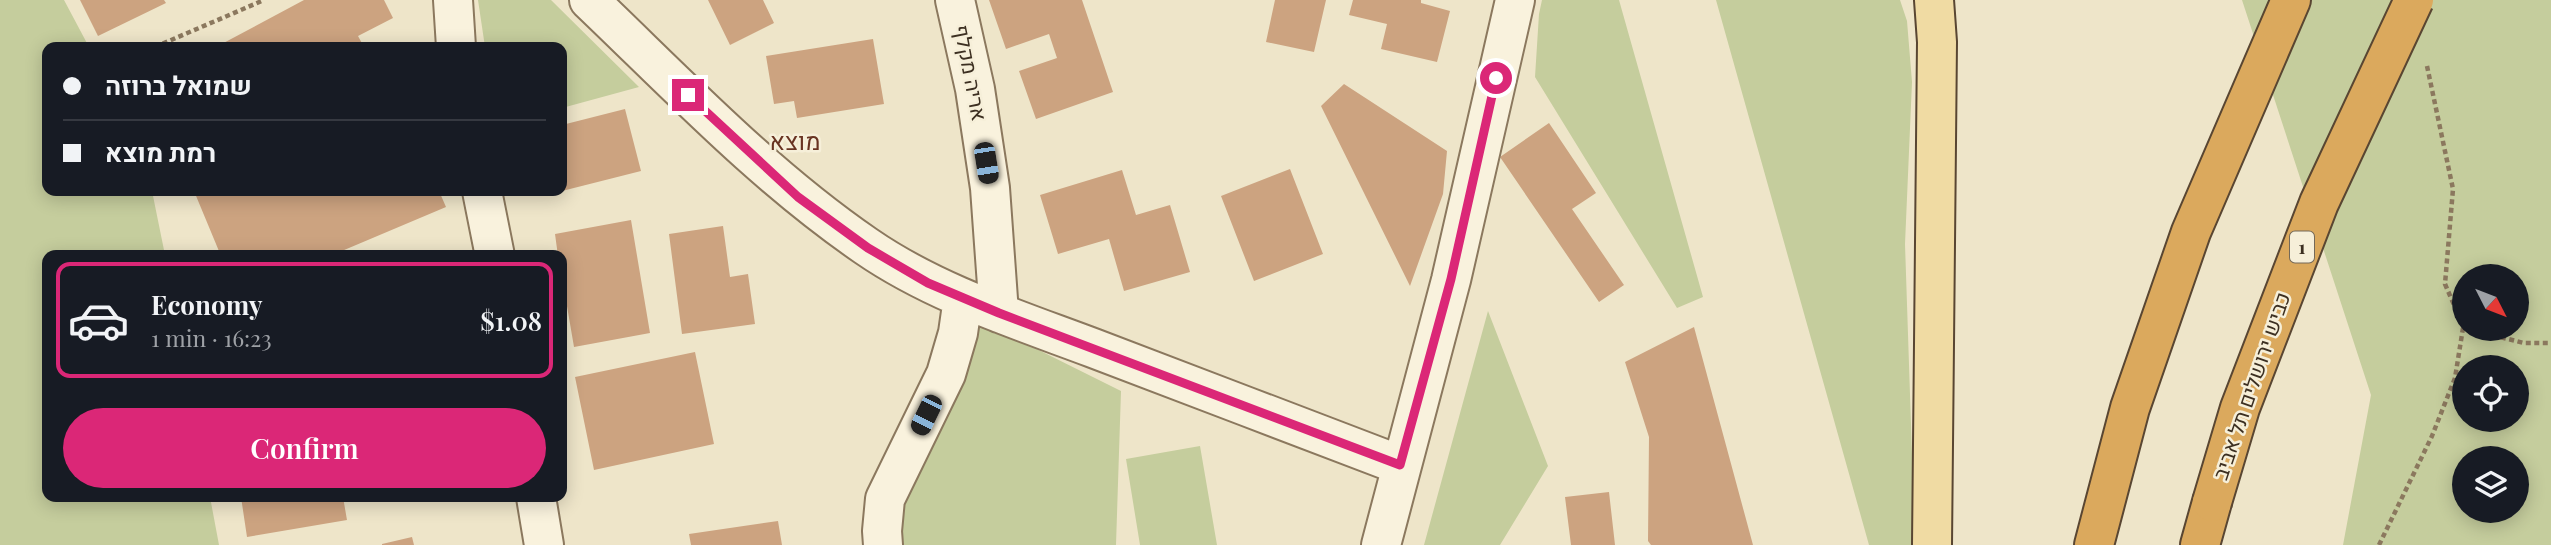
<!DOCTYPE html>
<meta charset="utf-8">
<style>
:root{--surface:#171b24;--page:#20242c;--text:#f1f3f6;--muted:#9ea1a6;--line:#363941;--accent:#db2777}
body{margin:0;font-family:"Playfair Display",Heebo,serif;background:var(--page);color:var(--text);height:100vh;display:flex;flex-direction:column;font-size:26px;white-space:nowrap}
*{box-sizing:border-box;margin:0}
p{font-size:23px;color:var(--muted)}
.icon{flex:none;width:38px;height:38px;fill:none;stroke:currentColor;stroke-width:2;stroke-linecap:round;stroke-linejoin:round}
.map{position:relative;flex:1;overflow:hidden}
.sheet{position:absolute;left:42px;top:250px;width:525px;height:252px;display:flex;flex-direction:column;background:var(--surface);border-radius:14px;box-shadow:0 4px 18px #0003}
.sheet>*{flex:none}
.top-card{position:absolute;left:42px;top:42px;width:525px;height:154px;border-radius:14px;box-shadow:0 4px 18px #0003;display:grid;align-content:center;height:154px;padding:0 21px;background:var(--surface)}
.needle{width:46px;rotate:132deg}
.tools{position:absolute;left:2452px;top:264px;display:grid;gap:14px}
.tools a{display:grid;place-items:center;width:77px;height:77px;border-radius:50%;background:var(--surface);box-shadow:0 4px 18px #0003;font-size:35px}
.end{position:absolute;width:32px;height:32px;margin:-16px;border:9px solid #db2777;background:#fff;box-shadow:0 0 0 4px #fff}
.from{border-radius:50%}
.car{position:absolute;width:21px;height:42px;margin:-21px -10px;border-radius:9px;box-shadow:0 0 5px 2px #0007;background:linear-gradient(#222 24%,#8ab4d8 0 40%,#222 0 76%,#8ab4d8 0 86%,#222 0)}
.top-card b{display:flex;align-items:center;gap:24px;height:66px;font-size:26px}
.top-card b+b{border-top:2px solid var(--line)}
.top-card i{width:18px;height:18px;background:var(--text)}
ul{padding:12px 0 0;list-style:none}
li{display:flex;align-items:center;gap:21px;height:116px;margin:0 14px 10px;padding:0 7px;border:4px solid transparent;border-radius:14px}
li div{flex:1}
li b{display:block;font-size:26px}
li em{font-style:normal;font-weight:600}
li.current{border-color:var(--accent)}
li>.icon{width:63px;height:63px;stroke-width:1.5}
.cta{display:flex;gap:14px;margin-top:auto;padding:14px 21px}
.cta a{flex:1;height:80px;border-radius:42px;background:var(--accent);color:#fff;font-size:28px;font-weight:600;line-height:80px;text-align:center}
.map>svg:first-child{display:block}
</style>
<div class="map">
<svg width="2551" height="545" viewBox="0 0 2551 545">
<rect width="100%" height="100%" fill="#eee5c9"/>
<path fill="#c5cd9d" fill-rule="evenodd" d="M0,0H64L89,47H47V191H152L165,255L47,256V497H210L219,545H0Z
M478,0H551L639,87L562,108V47H485Z
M1542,0H1619L1703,297L1677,308L1535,77L1539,14Z
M1716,0H1900L1907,21L1912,82L1905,244L1915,545H1869Z
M2242,0H2551V545H2343L2371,395ZM2464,276H2516V329H2464ZM2464,368H2516V420H2464ZM2464,458H2516V511H2464Z
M1488,311L1548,466L1500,545H1424Z
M974,318L1121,391L1116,545H902L898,502Z
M1200,446L1217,545H1140L1126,459Z"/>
<path fill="#cca380" d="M80,0H164L166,3L98,36Z
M304,0H384L393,18L358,36L364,47H216Z
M708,0H763L774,23L730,45Z
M989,0H1082L1113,92L1036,119L1019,71L1057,58L1049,34L1006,49Z
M1275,0H1326L1314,52L1266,42Z
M1353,0H1421V3L1450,11L1437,62L1381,49L1387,24L1349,15Z
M873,39L884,104L797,118L794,101L774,104L766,56Z
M1344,84L1447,151L1443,194L1410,286L1321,106Z
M625,109L641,171L562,191V125Z
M1549,123L1596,193L1572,209L1624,285L1599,302L1500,157Z
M1290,169L1323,254L1254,281L1221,196Z
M1122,170L1136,215L1170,205L1190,272L1124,291L1109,239L1058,254L1040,195Z
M194,191H439L446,207L330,256H221Z
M631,220L650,333L574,347L562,277V256H558L555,234Z
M723,226L730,277L748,274L755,324L682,334L669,234Z
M1694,327L1753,545H1651L1648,541L1649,437L1625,362Z
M695,352L714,444L594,470L575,377Z
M1609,492L1615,545H1571L1565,497Z
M241,497H343L347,520L247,537Z
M778,521L782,545H691L689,534Z
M412,537L414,545H382V544Z"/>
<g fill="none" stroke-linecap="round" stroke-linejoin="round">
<defs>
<path id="minor" d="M453,0L456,47
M589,0C678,85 764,176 866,246C934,293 1016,319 1093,348C1195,387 1298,426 1400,465
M955,0L975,89L990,188L999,313
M482,191L495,256
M536,497L544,545
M883,545L882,531L885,499L946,374L958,333L963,298
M1381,545L1451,280L1515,0"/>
<path id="major" d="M1932,545L1937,42L1934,0"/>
<path id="highway" d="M2094,545L2130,408L2191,232L2291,0
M2200,545L2212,502"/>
</defs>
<use href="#minor" stroke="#8b785e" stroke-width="42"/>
<use href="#major" stroke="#594632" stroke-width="42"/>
<use href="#highway" stroke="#594632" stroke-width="42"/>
<path stroke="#8b785e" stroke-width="4.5" stroke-dasharray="5 3.5" stroke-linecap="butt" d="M155,47L264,0
M2427,66L2453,189L2445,284L2464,328
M2468,329L2524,343H2551
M2379,545L2432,436L2455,378L2463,328"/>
<use href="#minor" stroke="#f9f2dd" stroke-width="38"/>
<use href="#major" stroke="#f0dba3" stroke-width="38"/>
<use href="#highway" stroke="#dba95d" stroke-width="38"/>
<defs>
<path id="highway-bridge" d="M2212,502L2240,408L2319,203L2414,0"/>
</defs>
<use href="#highway-bridge" stroke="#594632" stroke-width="42" stroke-linecap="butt"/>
<use href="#highway-bridge" stroke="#dba95d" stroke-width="38"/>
</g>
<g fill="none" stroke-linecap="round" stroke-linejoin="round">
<path stroke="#db2777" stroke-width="9" d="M688,95L798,197L868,248L928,283L999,313L1400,465L1451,279L1496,78"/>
</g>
<g text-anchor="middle" stroke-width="5" stroke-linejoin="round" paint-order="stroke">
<rect fill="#f6efd9" stroke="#746958" stroke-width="2" x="2290" y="231.5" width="24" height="31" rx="5"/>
<g font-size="19" font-weight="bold" fill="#3c2f21">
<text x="2302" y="254">1</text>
</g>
<g font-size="21" fill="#3c2f21" stroke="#f6efd9">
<text transform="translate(970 73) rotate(79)" y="7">אריה מקלף</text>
<text transform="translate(2252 386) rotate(-71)" y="7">כביש ירושלים תל אביב</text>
</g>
<g font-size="24" fill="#683321" stroke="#f6efd9">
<text x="795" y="150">מוצא</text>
</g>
</g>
</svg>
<div class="tools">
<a><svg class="needle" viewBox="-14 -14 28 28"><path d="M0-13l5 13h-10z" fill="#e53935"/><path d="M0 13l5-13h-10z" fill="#9ea1a6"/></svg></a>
<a><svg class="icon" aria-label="locate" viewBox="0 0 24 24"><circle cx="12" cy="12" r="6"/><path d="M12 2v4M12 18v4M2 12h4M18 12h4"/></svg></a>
<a><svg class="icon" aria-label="layers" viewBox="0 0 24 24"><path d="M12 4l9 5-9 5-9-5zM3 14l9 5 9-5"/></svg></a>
</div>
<i class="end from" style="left:1496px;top:78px"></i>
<i class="end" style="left:688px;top:95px"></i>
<i class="car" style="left:986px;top:163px;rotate:171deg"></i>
<i class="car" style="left:926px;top:415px;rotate:206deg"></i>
<div class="top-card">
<b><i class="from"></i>שמואל ברוזה</b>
<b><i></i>רמת מוצא</b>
</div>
<section class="sheet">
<ul>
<li class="current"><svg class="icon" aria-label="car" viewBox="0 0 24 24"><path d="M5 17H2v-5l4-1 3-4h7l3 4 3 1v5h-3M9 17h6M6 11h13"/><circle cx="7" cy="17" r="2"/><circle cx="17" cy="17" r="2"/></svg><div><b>Economy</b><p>1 min · 16:23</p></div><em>$1.08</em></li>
</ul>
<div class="cta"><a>Confirm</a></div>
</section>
</div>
